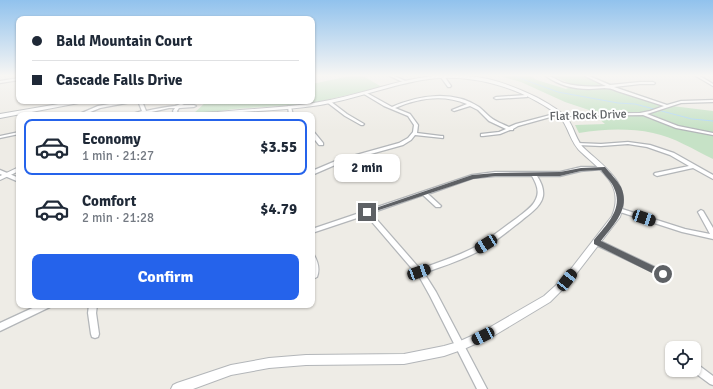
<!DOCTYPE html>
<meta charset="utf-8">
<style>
:root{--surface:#fff;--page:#f2f2f3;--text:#1f2937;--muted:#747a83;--line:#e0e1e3;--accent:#2563eb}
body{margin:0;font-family:Signika,sans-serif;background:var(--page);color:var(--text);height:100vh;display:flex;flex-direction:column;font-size:15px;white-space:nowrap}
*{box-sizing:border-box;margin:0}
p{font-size:13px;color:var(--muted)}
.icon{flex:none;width:22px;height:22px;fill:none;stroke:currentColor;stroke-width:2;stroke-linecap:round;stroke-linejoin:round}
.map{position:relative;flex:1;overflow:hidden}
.panel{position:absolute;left:16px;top:112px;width:299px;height:196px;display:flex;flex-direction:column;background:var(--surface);border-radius:8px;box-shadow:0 1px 3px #0004}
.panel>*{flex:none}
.top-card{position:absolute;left:16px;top:16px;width:299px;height:88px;border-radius:8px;box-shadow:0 1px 3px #0004;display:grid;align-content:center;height:88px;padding:0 16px;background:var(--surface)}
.buttons{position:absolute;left:665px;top:341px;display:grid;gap:8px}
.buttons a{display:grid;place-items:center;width:36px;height:36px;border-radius:8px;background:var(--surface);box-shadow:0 1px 3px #0004;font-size:20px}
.end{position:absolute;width:18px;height:18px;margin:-9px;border:5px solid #5e6165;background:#fff;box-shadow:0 0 0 2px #fff}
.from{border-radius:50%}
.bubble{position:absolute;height:28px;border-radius:8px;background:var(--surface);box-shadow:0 1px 3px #0004;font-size:13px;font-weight:800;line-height:28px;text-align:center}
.car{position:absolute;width:12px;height:24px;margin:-12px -6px;border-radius:5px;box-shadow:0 0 3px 1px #0007;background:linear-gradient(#222 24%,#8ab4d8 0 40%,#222 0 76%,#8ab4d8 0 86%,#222 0)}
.top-card b{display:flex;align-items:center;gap:14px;height:38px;font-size:15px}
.top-card b+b{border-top:1px solid var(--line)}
.top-card i{width:10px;height:10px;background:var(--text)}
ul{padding:7px 0 0;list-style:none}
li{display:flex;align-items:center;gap:12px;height:56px;margin:0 8px 6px;padding:0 8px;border:2px solid transparent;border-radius:8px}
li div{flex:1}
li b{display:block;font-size:15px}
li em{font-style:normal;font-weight:800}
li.current{border-color:var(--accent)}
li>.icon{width:36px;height:36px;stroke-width:1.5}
.primary-button{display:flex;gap:8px;margin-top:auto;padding:8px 16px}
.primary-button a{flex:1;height:46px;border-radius:8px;background:var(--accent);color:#fff;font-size:16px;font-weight:800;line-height:46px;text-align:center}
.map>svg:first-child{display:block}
</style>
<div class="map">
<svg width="713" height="389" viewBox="0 0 713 389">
<rect width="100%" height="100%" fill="#eeece6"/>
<path fill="#c6e2c6" d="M350,76H363L382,87L309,104L234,109L192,115L207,101H312V84Z
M504,76H530L537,80L566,89L574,85L552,76H593L618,87L672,106L713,111V159C694,150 674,137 653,133C629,128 603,129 579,133L575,125L605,124L589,110L565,102L521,82L503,77Z"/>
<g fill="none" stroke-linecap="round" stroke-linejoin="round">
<path stroke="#b0d7f5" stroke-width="1" d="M514,76L558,92L618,103L635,104L692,119L713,121"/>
<defs>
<path id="minor" d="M390,76H394L408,82L405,83Z
M440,76H444L451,86L450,87H448Z
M546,76C553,76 558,81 564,83C578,87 591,87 606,86L585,76H589L610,85L640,82H653L655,83L654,84H640L614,87L667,105L681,101L713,100V102L681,103L647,114L678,126L713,133V135L676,128L643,115L554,116L518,126L513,129V130H510L500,134L483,136H481V134L499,132L506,129L489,121L478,110L470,106L454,111L452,110L467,104C444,94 418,98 395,108L410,114L418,125L417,133L441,136H443V138L415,135L411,140L403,145L342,162L312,175V171L338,160L399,143L408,138L413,132L414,125L408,116L384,106L364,94L363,93L365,92L392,107C419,95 453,90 479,107C483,110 486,114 490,117C496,122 503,124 509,127L516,124L554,114L640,113L650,111L664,106L617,91C606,86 600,89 589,89C574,89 558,85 546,76Z
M696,76H700L713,84V86Z
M19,78V80L0,83V81Z
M526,95H527V97L496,99L494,98L496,97Z
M126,101H134L132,102L100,108L83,115H77L98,106Z
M138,101H142L146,111C155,109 165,107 175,106C180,105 184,101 190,101L182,105H194L196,106L194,107L179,108L177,111L179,115H175L173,111L175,108H169L147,113V114L146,115H144L143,114L137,115H129L142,111Z
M328,101H330L347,114L364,124L363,125H361L345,116L328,103Z
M288,106L291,107L293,115H289Z
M19,132V134L0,138V136Z
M312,132H314L323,143V145H319L312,136Z
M628,142L650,145L674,153L713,175V179L693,168L657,176L655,175L654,174L655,173L689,166L670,155L647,147L628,144L601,146L577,145L575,144L577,143L601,144Z
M581,167H603L605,168L603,169L581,171L560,176H537C541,182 544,189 543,196C541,207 529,214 521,221C508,231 495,242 481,250C463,260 443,266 424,273L436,292L487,389H477L430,296L420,278L366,215L312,233V229L472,175L495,172H560ZM495,176H532C536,183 540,191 536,199C533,207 524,212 517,218C504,227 491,238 477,246C459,256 439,262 420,269L371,213L423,195L436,207H440L441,206L440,205L428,194L473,178Z
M0,170L19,178V182L0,174Z
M619,208L685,229L710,234L698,212L701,210L703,211L713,228V239L682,232L617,211L616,210Z
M594,240H598L665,272L667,274L665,276L663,277L661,276L594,244L593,242Z
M312,255H314C318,262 320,269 317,277L315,278L312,276Z
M39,305H51L50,307L0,331V323Z
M89,305H97L96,313L99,334L98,337L95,338L92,337L91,334L88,313Z
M694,363L697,364L713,376V385L710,384L691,370H694Z"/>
<path id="tertiary" d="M432,76C443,76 454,75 466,76C491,77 516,87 538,98C547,103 558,109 566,117C575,127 575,141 586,150C607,169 632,185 620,217L570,282L550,302L495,335L464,349L444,356L404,364L306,365L269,368L231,375L193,389H171L173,385L177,383L231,365L269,358L306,355L404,354L444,346L458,342L487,329L544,296L564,278L612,216C625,185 601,171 581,152C568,140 569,122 554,112C517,86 468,72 422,80C388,86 354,99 320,105C285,111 249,110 214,115H200L203,113L217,112C255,108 293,108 330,100C365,93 397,80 432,76Z
M76,101H86L84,102L0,118V114Z
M19,167V171L0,180V176Z"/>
</defs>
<use href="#minor" stroke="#b3b6b9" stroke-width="2.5"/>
<use href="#tertiary" stroke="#b3b6b9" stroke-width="2"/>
<use href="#minor" fill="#fff" fill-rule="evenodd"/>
<use href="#tertiary" fill="#fff" fill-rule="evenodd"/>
</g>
<linearGradient id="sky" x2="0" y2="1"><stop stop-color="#91c2ed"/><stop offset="0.58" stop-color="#f7f6f4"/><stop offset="1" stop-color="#f7f6f4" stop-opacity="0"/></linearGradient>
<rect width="713" height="130" fill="url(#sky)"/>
<path fill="#5e6165" d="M605,167C610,173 617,180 621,187C631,209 613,225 601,241L666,272L668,274L666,277H660L594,244V240C606,225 624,209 614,188C612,182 605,176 601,170L581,171L560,176H495L473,179L370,213L367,214L364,212L472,175L495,173L560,172L581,168Z"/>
<g text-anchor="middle" stroke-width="4" stroke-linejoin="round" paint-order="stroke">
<g font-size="12" fill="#5e6165" stroke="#fff">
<text transform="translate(588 115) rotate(-2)" y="4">Flat Rock Drive</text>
</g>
</g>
</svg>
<div class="buttons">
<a><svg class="icon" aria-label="locate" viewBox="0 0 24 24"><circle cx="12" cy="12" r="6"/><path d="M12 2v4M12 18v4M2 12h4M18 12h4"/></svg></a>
</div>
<i class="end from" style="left:663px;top:274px"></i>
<i class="end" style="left:367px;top:212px"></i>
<div class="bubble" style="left:334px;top:154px;width:66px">2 min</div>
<i class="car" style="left:644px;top:218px;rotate:109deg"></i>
<i class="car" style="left:486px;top:244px;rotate:238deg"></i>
<i class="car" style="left:419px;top:272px;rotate:70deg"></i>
<i class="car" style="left:567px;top:280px;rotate:38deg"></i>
<i class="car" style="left:483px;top:336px;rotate:243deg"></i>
<div class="top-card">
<b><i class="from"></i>Bald Mountain Court</b>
<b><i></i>Cascade Falls Drive</b>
</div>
<section class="panel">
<ul>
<li class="current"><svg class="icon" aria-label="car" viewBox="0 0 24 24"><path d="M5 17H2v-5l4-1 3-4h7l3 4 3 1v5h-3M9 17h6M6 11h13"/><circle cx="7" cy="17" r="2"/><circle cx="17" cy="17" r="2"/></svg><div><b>Economy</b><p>1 min · 21:27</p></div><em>$3.55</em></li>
<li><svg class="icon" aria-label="car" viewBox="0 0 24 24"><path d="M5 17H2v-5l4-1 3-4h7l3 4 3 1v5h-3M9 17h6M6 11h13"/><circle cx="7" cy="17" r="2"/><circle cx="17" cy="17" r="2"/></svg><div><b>Comfort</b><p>2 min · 21:28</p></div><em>$4.79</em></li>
</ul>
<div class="primary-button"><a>Confirm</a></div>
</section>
</div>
